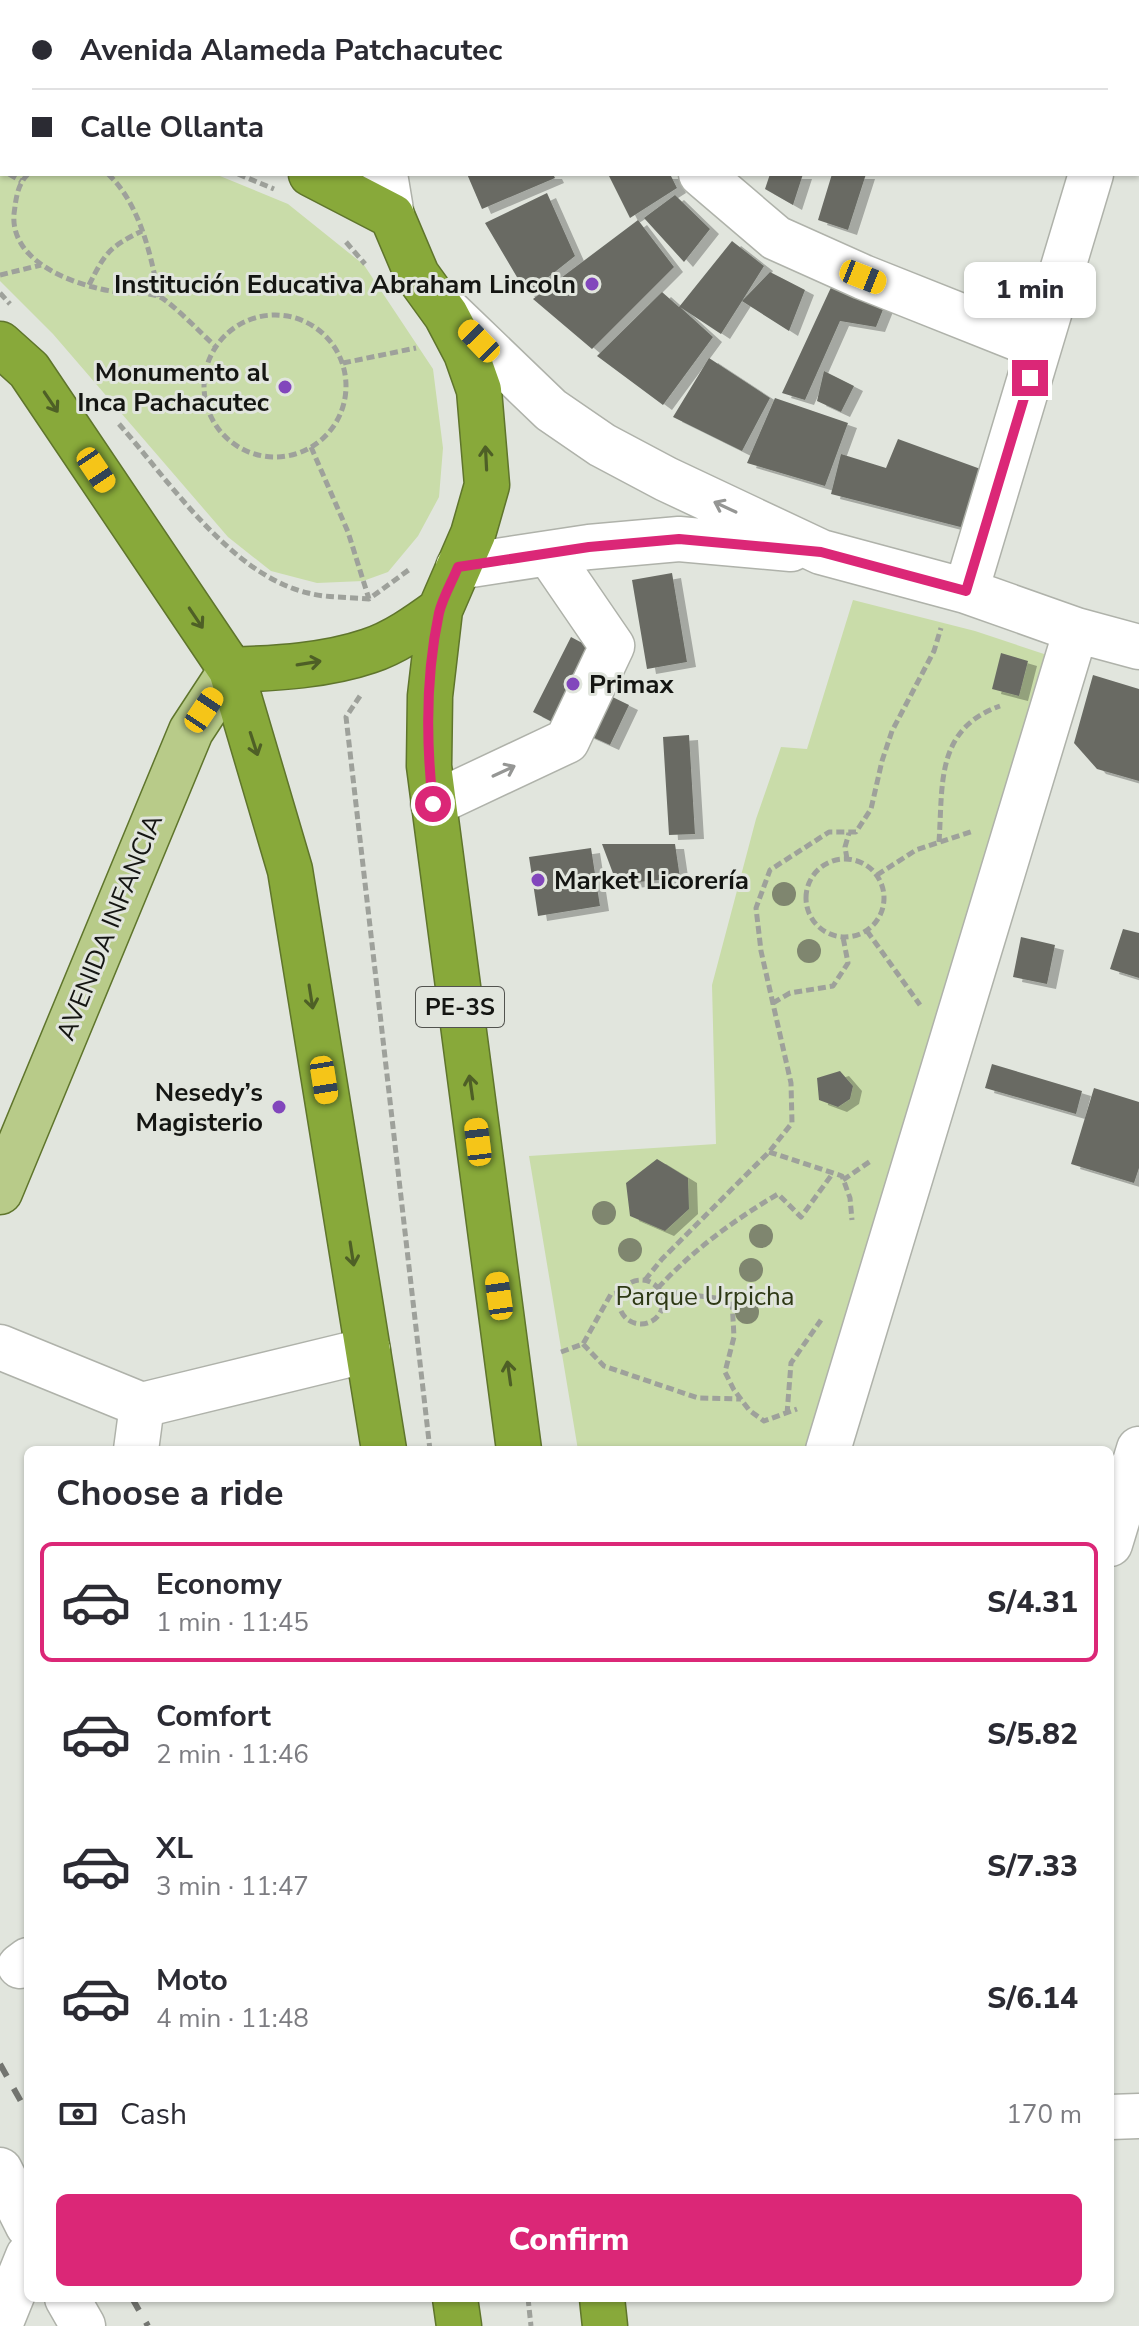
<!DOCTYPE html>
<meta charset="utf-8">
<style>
:root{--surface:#fff;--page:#f2f2f3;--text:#2b2b33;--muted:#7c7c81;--line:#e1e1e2;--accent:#db2777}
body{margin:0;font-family:"Nunito Sans",sans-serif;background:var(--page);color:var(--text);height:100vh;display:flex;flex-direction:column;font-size:30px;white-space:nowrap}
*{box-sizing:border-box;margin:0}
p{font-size:26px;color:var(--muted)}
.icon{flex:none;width:44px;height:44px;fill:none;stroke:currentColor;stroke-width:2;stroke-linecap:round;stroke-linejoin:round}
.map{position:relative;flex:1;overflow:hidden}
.side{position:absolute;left:24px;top:1446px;width:1090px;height:856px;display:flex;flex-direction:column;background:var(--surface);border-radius:12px;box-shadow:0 2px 6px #0004}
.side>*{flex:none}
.guide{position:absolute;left:0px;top:0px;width:1140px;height:176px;box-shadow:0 2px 6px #0004;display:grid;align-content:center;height:176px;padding:0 32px;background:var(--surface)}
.end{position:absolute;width:36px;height:36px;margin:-18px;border:10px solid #db2777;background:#fff;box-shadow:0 0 0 4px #fff}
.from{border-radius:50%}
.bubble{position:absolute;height:56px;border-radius:12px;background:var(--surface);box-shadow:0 2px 6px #0004;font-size:26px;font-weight:800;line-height:56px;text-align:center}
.car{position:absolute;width:24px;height:48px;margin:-24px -12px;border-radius:10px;box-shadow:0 0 6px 2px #0007;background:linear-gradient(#f5c518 24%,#345 0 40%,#f5c518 0 76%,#345 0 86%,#f5c518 0)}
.guide b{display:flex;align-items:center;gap:28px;height:76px;font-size:30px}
.guide b+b{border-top:2px solid var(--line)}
.guide i{width:20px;height:20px;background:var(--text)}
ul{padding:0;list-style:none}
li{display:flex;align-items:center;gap:24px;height:120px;margin:0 16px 12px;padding:0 16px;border:4px solid transparent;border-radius:12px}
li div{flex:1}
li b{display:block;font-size:30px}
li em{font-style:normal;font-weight:800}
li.selected{border-color:var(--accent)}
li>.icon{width:72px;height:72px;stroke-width:1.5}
h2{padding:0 32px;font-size:36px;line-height:96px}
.pay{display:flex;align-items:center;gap:20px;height:88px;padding:0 32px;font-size:30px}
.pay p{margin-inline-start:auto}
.primary-button{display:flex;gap:16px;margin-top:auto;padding:16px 32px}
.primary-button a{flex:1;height:92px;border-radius:12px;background:var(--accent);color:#fff;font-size:32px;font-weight:800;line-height:92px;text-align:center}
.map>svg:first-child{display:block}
</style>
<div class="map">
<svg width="1139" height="2326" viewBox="0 0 1139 2326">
<defs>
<filter id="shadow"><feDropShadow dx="9" dy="5" stdDeviation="0" flood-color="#0004"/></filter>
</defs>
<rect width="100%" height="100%" fill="#e1e5dd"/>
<path fill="#c9dca9" d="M0,94L2,174H215L288,204L364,265L433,369L443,448L439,497L418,536L388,572L363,581L317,583L271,571L228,537L53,334L0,281Z
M853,600L975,631L1050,656L818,1446L743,1450H578L529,1156L716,1144L712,985L756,819L781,747L807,749Z"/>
<path fill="#696b64" filter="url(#shadow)" d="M467,174H553L555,178L482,209Z
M608,174H670L677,188L630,218Z
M770,174H803L793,205L765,189Z
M832,174H866L848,230L818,220Z
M547,193L575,256L527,294L485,223Z
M675,195L710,229L684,262L644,218Z
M638,220L674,267L592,349L533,299Z
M732,241L764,266L742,301L770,272L805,290L789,331L742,301L721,334L680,307L713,337L663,405L597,356L662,292L679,307Z
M834,281L886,302L876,327L840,321L805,400L782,393Z
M709,358L770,398L742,451L673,417Z
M824,371L854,386L841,412L817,401Z
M775,398L848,423L825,486L747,463Z
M898,439L997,475L980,532L831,494L841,454L886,468Z
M672,573L687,662L647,669L632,580Z
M571,637L603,654L564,728L533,712Z
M1001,653L1028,661L1019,696L992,689Z
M1093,675L1139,689V781L1097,769L1074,743Z
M598,690L629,705L610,745L579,731Z
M689,735L695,834L669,835L663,737Z
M602,844H675L680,878L617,884Z
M591,848L600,906L538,916L529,857Z
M1123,929L1139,933V978L1110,969Z
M1021,937L1055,945L1047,984L1013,977Z
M992,1064L1082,1091L1076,1114L985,1088Z
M840,1071L853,1086L850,1099L838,1107L819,1100L817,1078Z
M1094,1088L1139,1102V1168L1134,1183L1071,1164Z
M657,1159L688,1178L689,1209L665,1231L630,1216L626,1183Z"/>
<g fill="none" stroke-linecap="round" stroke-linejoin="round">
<defs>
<path id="minor" d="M354,0L355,2
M637,0L638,2
M1138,15L1139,12
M385,174L392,216
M701,174L776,238L863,277L1039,347
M447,310L551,410L602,445L666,479L821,552L966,591L1076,630L1139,647
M458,567L589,547L679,539L791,549
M966,591L1091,174
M433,804L567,741L612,646L549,554
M0,1347L142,1405
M136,1450L142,1405L368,1350
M828,1450L1076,630
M1110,1544L1139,1449
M20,1966L28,1960
M1110,2117L1139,2116
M0,2170L28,2226
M67,2298L83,2326
M0,2325L28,2256"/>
<path id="major" d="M0,1192L191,731L231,670"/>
<path id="highway" d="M0,43H2
M311,174L392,216L417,275L446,315L466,353L479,390L487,485L473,534L440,610L430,696L429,766L519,1450
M0,344L29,370L231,670L290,870L384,1450
M231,670C276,668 325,666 369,651C394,643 418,626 440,610
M455,2298L459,2326
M602,2298L605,2326"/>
</defs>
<use href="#minor" stroke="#afb2aa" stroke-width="47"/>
<use href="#major" stroke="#5f752c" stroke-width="47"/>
<use href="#highway" stroke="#5f752c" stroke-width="47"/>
<path stroke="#9ea19b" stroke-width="5" stroke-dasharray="8 4" stroke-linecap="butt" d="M0,169L2,170
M9,174L21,181
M28,174C17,185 16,199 14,214C10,263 76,286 117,292C129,293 149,292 160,297C172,303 203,335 215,346
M108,174C140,204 151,255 159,297
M238,174L274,189
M346,242L365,264
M0,275L41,265
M89,285C105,253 109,247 142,231
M0,293L10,304
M204 386a71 71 0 1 1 142 0a71 71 0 1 1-142 0Z
M343,363L416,348
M119,424C170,482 231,575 308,593C327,598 350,597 369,599L410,569
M311,447L348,532L369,599
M360,696L346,717L430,1450
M939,842C943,785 935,729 1000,706
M806 898a39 39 0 1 1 78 0a39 39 0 1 1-78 0Z
M847,859L845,847L849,833
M877,875L916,850L973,831
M867,931L920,1005
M773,1003L790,993L833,986L848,963L843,937
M769,1152L842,1176L850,1198L852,1220
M843,1180L872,1160
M645,1280L662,1259L769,1152L792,1123L791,1083L761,951L756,908L770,870L829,832H856L871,809L882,761L892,731L934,651L941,628
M619 1302a22 22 0 1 1 44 0a22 22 0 1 1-44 0Z
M658,1288C693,1250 734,1220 778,1194L801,1217L833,1173
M662,1294L675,1293L732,1300L734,1337L725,1372L734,1390L749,1410L764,1421L797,1409
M583,1344L604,1366L698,1398L741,1399
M561,1352L583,1344L611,1294L621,1292
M787,1414L791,1363L821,1320
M528,2298L531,2326"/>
<use href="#minor" stroke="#fff" stroke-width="44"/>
<use href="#major" stroke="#b8cb89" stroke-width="44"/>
<use href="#highway" stroke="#88a93a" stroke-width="44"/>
<path stroke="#737570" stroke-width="6" stroke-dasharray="14 14" stroke-linecap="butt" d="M0,2064L28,2114
M132,2298L148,2326"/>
</g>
<g fill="#7f866f">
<circle cx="784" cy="894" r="12"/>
<circle cx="809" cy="951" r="12"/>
<circle cx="604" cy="1213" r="12"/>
<circle cx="761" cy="1236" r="12"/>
<circle cx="630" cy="1250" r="12"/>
<circle cx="751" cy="1270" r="12"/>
<circle cx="747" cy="1312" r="12"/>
</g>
<defs><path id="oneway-shaft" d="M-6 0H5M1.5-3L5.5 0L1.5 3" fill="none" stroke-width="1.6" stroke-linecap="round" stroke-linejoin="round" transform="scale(2)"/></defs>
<g stroke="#4e5f26">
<use href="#oneway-shaft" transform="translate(51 402) rotate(56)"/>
<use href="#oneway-shaft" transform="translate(486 458) rotate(-93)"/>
<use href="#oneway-shaft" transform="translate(196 618) rotate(56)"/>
<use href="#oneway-shaft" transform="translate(309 663) rotate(-9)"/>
<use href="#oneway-shaft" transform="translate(254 744) rotate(72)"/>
<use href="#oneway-shaft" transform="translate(311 997) rotate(81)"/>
<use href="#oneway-shaft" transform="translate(471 1087) rotate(-98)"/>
<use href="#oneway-shaft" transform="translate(352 1254) rotate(81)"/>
<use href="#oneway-shaft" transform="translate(509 1373) rotate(-98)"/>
</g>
<g stroke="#959694">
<use href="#oneway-shaft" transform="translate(725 507) rotate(-155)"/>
<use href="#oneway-shaft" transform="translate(504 771) rotate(-25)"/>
</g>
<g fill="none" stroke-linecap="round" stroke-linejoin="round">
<path stroke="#db2777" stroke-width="10" d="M433,804C426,742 426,674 439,613C443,597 452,582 458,567L589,547L679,539L821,552L966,591L1030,378"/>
</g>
<g fill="#8246bc" stroke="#e1e5dd" stroke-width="3">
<circle cx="592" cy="284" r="8"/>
<circle cx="285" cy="387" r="8"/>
<circle cx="573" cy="684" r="8"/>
<circle cx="538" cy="880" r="8"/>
<circle cx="279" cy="1107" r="8"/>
</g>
<g text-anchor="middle" stroke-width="6" stroke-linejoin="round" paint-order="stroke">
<rect fill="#e1e5dd" stroke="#52534f" stroke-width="2" x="416" y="987" width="88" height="40" rx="6"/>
<g font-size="24" font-weight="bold" fill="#141512">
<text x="460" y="1015">PE-3S</text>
</g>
<g font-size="26" font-weight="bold" fill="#141512" stroke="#e1e5dd" text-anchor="end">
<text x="576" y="293">Institución Educativa Abraham Lincoln</text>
<text x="269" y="381">Monumento al<tspan x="269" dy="30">Inca Pachacutec</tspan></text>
<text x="589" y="693" text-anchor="start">Primax</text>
<text x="554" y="889" text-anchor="start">Market Licorería</text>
<text x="263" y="1101">Nesedy’s<tspan x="263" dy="30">Magisterio</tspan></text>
</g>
<g font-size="26" fill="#141512" stroke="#e1e5dd">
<text transform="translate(109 927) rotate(-68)" y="9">AVENIDA INFANCIA</text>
</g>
<g font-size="26" fill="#2e3915" stroke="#e1e5dd">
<text x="705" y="1305">Parque Urpicha</text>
</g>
</g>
</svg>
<i class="end from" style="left:433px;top:804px"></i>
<i class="end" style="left:1030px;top:378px"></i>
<div class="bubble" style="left:964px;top:262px;width:132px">1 min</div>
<i class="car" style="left:863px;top:277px;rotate:112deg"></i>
<i class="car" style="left:479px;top:341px;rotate:316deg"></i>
<i class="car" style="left:96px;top:470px;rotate:146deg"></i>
<i class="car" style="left:204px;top:710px;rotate:34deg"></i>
<i class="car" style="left:324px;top:1080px;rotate:171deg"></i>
<i class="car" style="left:478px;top:1142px;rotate:353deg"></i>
<i class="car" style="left:499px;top:1296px;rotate:352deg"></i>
<div class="guide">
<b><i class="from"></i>Avenida Alameda Patchacutec</b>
<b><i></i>Calle Ollanta</b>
</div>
<section class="side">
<h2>Choose a ride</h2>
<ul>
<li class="selected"><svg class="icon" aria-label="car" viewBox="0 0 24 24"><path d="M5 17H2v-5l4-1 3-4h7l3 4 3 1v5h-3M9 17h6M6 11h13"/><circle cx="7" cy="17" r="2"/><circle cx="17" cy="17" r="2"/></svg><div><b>Economy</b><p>1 min · 11:45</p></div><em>S/4.31</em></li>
<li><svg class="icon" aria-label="car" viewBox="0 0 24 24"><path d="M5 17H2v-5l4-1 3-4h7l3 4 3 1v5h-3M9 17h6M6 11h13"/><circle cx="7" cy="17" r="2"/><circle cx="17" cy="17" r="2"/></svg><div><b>Comfort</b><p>2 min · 11:46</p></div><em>S/5.82</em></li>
<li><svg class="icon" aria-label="car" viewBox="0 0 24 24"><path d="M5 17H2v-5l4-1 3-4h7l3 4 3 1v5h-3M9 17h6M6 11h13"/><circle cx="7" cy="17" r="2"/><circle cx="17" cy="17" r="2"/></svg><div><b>XL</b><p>3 min · 11:47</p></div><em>S/7.33</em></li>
<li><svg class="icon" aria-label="car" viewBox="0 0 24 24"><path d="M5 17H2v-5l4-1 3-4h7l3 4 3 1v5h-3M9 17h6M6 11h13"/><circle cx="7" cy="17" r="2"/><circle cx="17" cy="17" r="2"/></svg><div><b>Moto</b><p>4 min · 11:48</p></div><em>S/6.14</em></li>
</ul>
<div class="pay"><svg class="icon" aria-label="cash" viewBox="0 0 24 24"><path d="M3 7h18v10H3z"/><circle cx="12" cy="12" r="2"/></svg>Cash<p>170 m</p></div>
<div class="primary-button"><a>Confirm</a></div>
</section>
</div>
